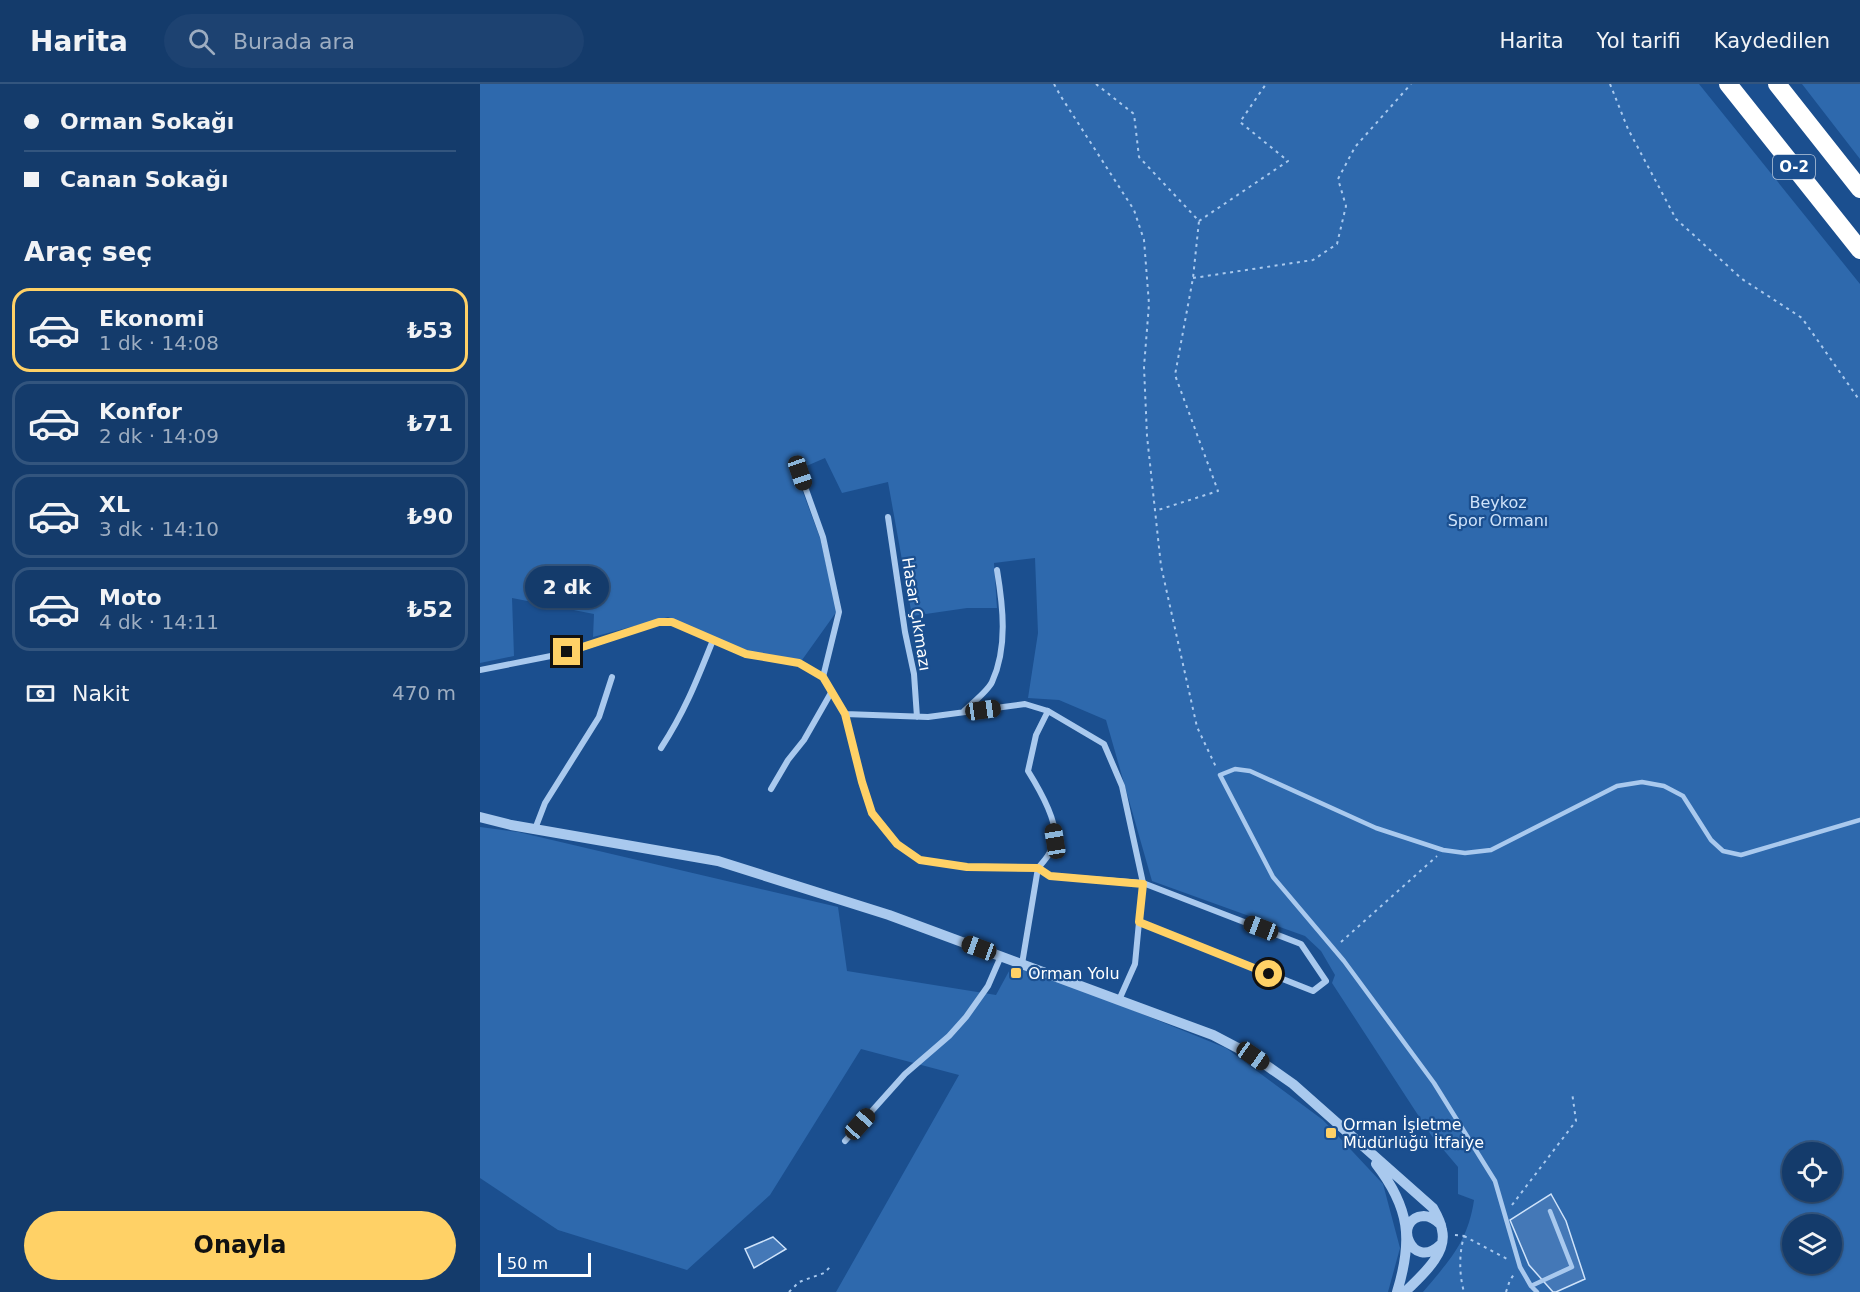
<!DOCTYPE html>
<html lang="tr">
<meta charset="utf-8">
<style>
:root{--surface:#143b6b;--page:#1d4271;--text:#f1f3f6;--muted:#9dadc1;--line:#33557e;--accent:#ffd166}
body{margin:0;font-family:"DejaVu Sans",sans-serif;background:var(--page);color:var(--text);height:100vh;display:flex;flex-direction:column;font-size:22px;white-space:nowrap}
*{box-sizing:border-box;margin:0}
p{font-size:20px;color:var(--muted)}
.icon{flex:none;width:33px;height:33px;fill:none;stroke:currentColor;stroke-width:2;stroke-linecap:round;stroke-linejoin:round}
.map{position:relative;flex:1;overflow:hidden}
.side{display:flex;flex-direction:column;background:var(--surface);width:480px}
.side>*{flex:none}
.top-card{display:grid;align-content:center;height:132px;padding:0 24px;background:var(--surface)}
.fabs{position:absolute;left:1302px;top:1058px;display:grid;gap:12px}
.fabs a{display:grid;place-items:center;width:60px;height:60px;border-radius:50%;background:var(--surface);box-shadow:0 2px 4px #0004,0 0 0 2px var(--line);font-size:30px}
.scale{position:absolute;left:18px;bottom:15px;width:93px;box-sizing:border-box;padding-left:6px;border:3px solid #fff;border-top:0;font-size:16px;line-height:21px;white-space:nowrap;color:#fff;-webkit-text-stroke:4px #1b4f8f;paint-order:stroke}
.end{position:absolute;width:27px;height:27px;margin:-14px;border:8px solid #ffd166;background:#111;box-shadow:0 0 0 3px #111}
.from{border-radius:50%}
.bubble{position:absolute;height:42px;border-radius:21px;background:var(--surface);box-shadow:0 2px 4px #0004,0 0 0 2px var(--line);font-size:20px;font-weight:800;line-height:42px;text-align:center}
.car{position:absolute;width:18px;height:36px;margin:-18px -9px;border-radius:8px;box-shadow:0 0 4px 2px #0007;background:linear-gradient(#222 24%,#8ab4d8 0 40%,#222 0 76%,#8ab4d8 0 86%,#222 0)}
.top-card b{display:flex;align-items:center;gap:21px;height:57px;font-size:22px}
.top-card b+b{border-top:2px solid var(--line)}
.top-card i{width:15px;height:15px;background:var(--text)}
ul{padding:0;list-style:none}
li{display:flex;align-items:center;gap:18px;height:84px;margin:0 12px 9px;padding:0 12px;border:3px solid var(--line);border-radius:18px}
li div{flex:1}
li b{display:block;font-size:22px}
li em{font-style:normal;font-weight:800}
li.current{border-color:var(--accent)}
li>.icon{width:54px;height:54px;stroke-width:1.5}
h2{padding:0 24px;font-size:27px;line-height:72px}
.pay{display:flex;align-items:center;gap:15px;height:66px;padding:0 24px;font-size:22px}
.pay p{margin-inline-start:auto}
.action{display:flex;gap:12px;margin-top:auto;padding:12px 24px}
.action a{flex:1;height:69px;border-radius:36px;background:var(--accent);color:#111;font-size:24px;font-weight:800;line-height:69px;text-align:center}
header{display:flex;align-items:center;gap:36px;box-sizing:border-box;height:84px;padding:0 30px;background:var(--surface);border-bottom:2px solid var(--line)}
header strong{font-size:28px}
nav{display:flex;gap:33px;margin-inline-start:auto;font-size:21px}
.search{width:420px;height:54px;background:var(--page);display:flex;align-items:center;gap:15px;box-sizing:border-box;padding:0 21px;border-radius:33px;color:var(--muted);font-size:22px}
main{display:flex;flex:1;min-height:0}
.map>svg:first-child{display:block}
</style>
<header>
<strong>Harita</strong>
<div class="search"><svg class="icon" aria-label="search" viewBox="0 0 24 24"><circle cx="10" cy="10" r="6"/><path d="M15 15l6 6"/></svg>Burada ara</div>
<nav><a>Harita</a><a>Yol tarifi</a><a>Kaydedilen</a></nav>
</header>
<main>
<section class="side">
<div class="top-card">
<b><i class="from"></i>Orman Sokağı</b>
<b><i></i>Canan Sokağı</b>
</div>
<h2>Araç seç</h2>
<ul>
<li class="current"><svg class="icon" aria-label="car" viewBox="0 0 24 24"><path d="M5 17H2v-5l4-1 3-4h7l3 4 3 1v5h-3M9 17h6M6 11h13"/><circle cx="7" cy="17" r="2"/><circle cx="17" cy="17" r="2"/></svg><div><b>Ekonomi</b><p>1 dk · 14:08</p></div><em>₺53</em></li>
<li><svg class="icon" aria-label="car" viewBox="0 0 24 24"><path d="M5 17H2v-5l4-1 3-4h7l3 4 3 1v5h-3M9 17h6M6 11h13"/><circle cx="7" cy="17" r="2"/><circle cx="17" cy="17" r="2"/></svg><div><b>Konfor</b><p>2 dk · 14:09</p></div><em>₺71</em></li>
<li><svg class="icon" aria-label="car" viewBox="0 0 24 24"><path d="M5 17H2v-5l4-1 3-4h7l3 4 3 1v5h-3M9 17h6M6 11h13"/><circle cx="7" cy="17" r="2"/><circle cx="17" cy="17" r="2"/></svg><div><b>XL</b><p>3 dk · 14:10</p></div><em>₺90</em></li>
<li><svg class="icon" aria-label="car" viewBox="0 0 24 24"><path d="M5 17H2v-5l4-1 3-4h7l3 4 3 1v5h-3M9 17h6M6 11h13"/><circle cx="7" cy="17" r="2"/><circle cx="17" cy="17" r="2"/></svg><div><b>Moto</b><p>4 dk · 14:11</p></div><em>₺52</em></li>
</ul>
<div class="pay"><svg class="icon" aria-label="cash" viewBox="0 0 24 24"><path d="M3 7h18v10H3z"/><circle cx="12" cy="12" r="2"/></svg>Nakit<p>470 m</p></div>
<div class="action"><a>Onayla</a></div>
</section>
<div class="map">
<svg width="1380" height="1208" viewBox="0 0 1380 1208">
<rect width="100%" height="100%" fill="#1b4f8f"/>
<path fill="#2e69ad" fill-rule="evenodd" d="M0,0H1219L1380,200V1208H943C969,1177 988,1158 994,1116L978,1110V1083L951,1051L852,899L855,891L841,867L825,852L672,797L626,636L579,616L548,614L558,549L555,474L514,479L517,524H487L432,532L408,398L362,409L345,374L315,387L340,454L357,527L322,576L267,567L188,533L113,553L114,530L32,514L34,572L0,579ZM1312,1068H1352V1107H1312ZM1312,1140H1352V1179H1312Z
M1322,0H1380V75Z
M0,743L38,748L358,823L367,887L516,911L534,878L746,964L843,1036L903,1100L920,1164L908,1208H356L479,991L381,965L290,1111L207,1186L78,1146L0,1094Z"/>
<path fill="#4478b7" stroke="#cfe3fa" stroke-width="1.5" d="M1071,1110L1086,1137L1105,1195L1076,1208H1073L1049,1181L1030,1136Z
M293,1153L306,1165L274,1184L265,1165Z"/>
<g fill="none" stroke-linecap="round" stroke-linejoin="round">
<path stroke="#a9c9ee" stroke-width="2" stroke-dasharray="3 4.5" stroke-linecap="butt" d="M574,0L580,11L654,126L664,156L669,220L664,283L667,352L681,482L717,643L736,683
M616,0L654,30L659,73L719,137L713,194L695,291L738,407L675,427
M1130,0L1148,45L1196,135L1262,195L1322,234L1380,317
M719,137L808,77L760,38L786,0
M713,194L833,176L857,160L866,122L858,95L875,63L931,0
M861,858L957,772
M1032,1121L1096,1037L1092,1008
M975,1151L984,1152C979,1170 979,1190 984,1208
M984,1152L1029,1176
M309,1208L319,1198L344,1189L352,1181
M1026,1208L1030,1196L1035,1189"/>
<path stroke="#a9c9ee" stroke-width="4.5" d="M1051,1202L1092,1183L1070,1127
M1057,1208L1051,1202L1040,1183L1015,1097L954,999L864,877L793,793L740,691L755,685L770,687L896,744L963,766L985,769L1011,766L1137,702L1162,698L1184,702L1203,712L1231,756L1243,767L1261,771L1380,736"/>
<path stroke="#a9c9ee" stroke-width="6" d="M320,389L343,453L359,528L343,593
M408,433L425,548L434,590L437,633
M0,586L86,569L179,538H192L266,570L319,579L343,593L365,630L448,633L545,620L568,627L624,660L642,702L663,799L659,838
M483,628C491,620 508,607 512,598C528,563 523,522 517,486
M365,630L382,698L392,729L417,760L440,776L487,783L558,784L570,792L663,799L821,860L846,897L833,907L659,838L655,880L639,916
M181,664C205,627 217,596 233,556
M291,705L308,676L324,656L352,607
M55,745L65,719L119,633L132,593
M542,880L558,784C565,776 571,769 574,759C580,740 558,703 548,687L556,651L568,627
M365,1057L425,990L469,952L486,933L508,902L521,872"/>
<path stroke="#a9c9ee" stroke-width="10" d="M0,733L31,741L238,777L409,831L733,951L773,972L813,1000L953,1124C957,1131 961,1138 962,1146C968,1170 940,1193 925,1208
M896,1080C930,1124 933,1156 917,1208
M960,1161C932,1188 911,1134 944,1132C951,1132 956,1136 961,1141"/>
<path stroke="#fff" stroke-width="18" d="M1248,0L1380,166
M1297,0L1380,105"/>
</g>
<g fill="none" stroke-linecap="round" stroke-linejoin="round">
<path stroke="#ffd166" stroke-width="8" d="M87,568L179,538H192L266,570L319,579L343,593L365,630L382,698L392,729L417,760L440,776L487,783L558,784L570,792L663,800L659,838L789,890"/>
</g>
<g fill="#ffd166" stroke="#1b4f8f" stroke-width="2">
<rect x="530" y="883" width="12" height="12" rx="3"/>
<rect x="845" y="1043" width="12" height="12" rx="3"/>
</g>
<g text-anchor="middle" stroke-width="4.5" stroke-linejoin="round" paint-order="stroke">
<rect fill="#1b4f8f" stroke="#bbcadd" stroke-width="1.5" x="1293" y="71" width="42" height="24" rx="4.5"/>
<g font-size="15" font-weight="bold" fill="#fff">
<text x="1314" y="88">O-2</text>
</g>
<g font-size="16" fill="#cfe3fa" stroke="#1b4f8f">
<text x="1018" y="424">Beykoz<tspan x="1018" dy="18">Spor Ormanı</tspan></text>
</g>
<g font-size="16" fill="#fff" stroke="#1b4f8f">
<text transform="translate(437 530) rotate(81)" y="6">Hasar Çıkmazı</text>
</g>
<g font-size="16" fill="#fff" stroke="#1b4f8f" text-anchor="start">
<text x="548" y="895">Orman Yolu</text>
<text x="863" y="1046">Orman İşletme<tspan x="863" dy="18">Müdürlüğü İtfaiye</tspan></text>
</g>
</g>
</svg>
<div class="fabs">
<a><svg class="icon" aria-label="locate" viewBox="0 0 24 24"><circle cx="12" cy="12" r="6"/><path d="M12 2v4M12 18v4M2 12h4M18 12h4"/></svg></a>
<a><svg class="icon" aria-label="layers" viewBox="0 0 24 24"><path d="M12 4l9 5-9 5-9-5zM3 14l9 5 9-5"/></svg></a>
</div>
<div class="scale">50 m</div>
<i class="end from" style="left:789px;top:890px"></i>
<i class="end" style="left:87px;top:568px"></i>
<div class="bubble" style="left:45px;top:482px;width:84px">2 dk</div>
<i class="car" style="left:320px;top:389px;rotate:161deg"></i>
<i class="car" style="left:503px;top:626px;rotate:82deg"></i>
<i class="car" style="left:575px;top:757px;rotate:351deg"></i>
<i class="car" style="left:781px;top:844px;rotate:291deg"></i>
<i class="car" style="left:499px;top:864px;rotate:290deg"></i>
<i class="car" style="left:773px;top:972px;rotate:125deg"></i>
<i class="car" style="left:380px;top:1040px;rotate:42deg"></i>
</div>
</main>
